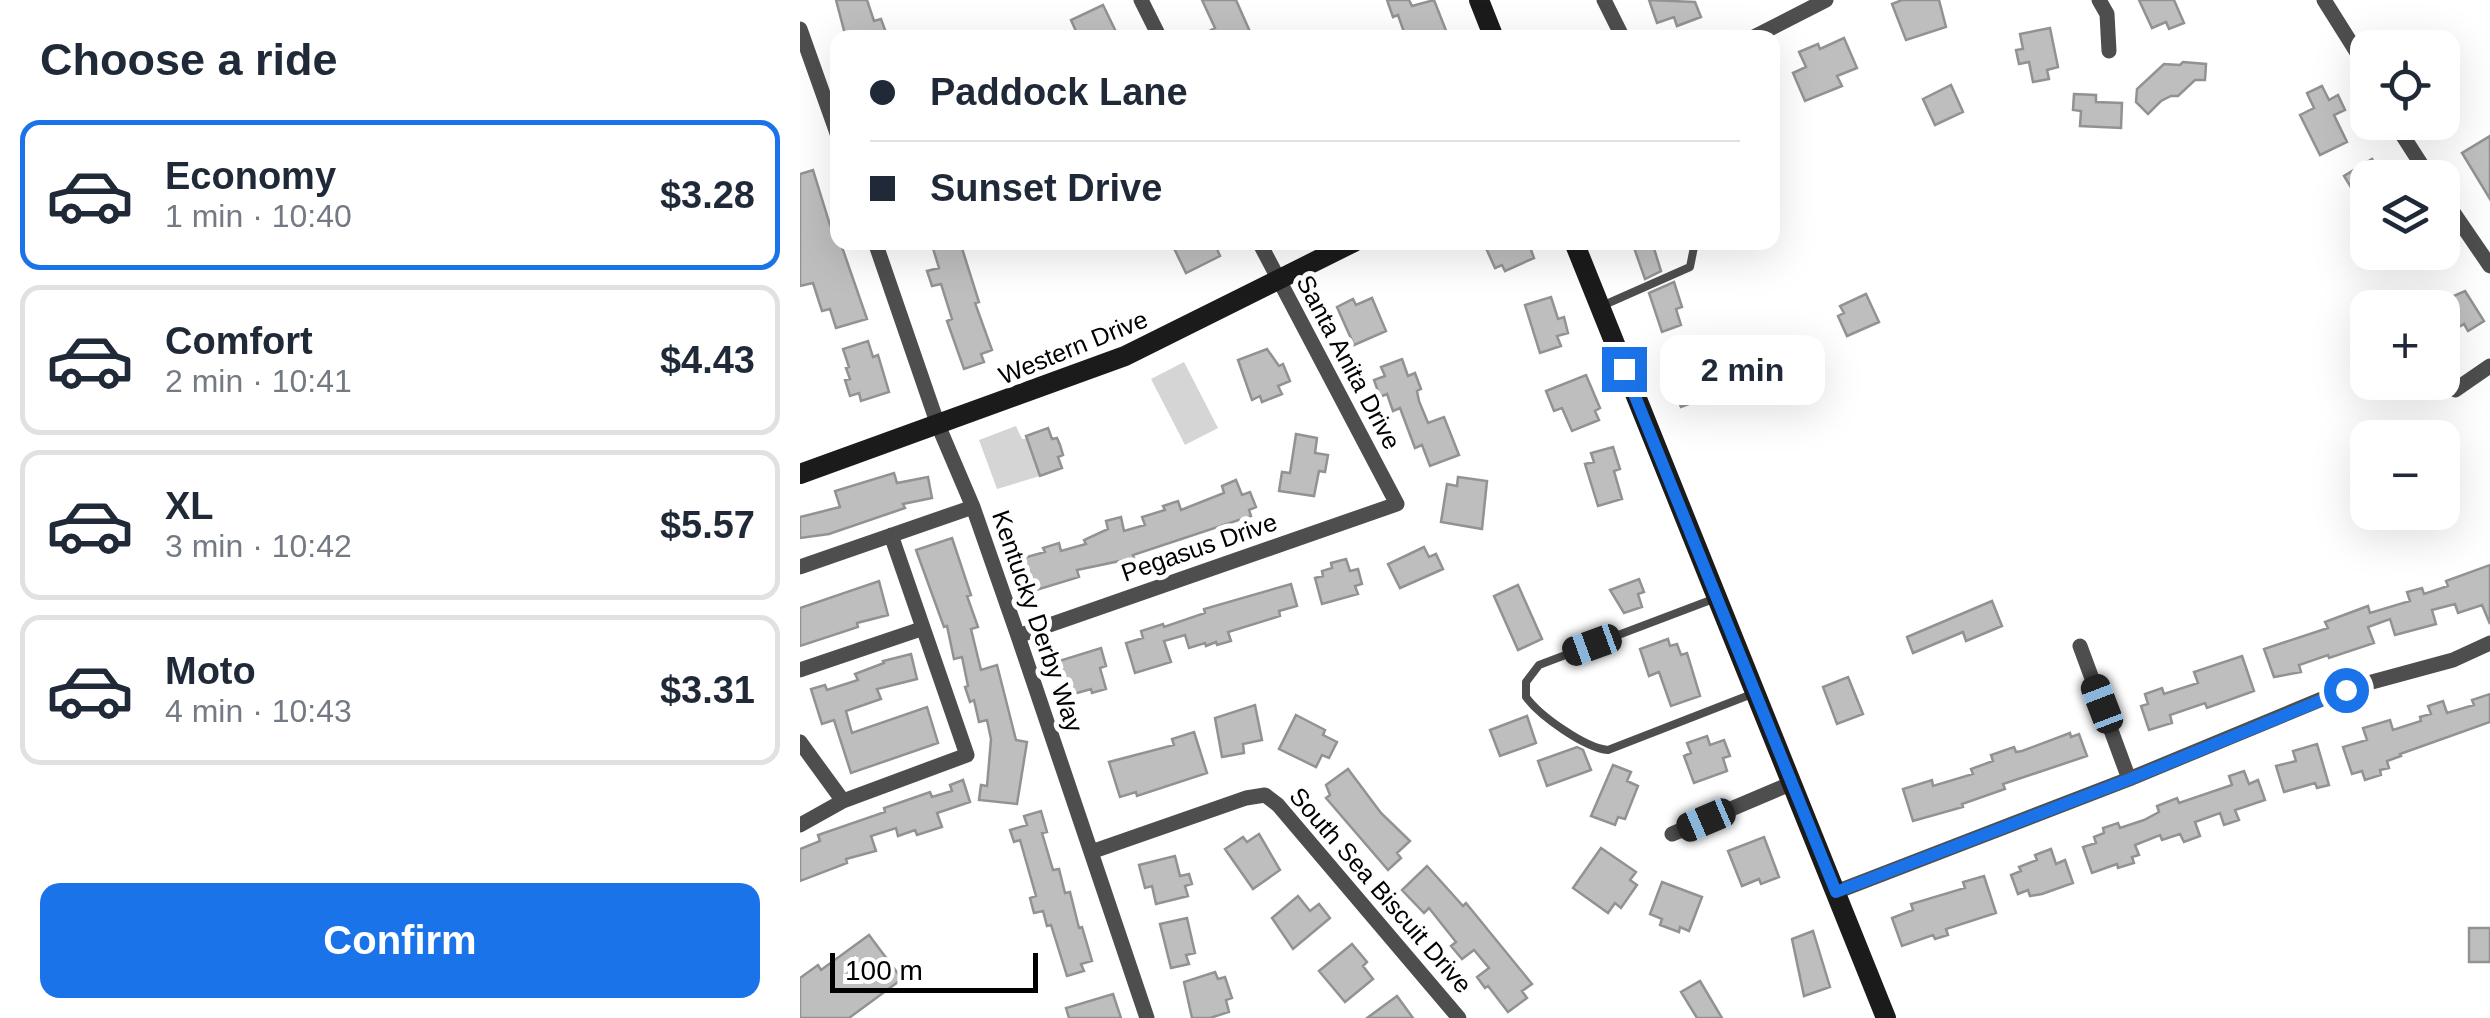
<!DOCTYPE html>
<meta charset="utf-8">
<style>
:root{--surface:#fff;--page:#f2f2f3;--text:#1f2937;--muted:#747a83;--line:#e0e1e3;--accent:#1a73e8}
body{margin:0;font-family:Arial,sans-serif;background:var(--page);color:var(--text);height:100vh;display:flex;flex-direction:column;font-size:38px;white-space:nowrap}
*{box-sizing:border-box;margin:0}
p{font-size:32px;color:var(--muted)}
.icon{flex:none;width:55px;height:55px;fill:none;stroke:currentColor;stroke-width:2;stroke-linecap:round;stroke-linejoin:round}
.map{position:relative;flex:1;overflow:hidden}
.drawer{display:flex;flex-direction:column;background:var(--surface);width:800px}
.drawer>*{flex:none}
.hud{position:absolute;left:30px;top:30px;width:950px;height:220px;border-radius:20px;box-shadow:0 10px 40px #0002;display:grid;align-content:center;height:220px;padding:0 40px;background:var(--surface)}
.buttons{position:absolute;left:1550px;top:30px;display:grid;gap:20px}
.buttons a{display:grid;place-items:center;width:110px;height:110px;border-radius:20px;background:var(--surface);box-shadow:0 10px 40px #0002;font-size:50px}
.scale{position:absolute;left:30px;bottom:25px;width:208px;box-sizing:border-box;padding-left:10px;border:5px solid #000;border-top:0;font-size:28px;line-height:35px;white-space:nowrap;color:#000;-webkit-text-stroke:8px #fff;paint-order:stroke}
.end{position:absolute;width:45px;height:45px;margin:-22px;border:12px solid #1a73e8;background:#fff;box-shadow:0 0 0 5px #fff}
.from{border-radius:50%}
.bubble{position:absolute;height:70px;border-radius:20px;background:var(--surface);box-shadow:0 10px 40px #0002;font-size:32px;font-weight:700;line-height:70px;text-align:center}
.car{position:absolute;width:30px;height:60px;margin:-30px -15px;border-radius:12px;box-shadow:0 0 8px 2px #0007;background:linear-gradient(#222 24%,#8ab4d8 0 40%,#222 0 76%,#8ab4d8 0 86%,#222 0)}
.hud b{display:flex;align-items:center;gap:35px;height:95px;font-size:38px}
.hud b+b{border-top:2px solid var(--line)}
.hud i{width:25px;height:25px;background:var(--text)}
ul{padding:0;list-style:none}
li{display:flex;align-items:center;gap:30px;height:150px;margin:0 20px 15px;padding:0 20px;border:5px solid var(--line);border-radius:20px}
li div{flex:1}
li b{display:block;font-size:38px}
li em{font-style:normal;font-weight:700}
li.on{border-color:var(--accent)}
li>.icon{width:90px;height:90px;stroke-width:1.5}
h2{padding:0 40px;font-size:45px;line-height:120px}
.button{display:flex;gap:20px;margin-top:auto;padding:20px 40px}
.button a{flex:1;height:115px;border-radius:20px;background:var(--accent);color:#fff;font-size:40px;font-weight:700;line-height:115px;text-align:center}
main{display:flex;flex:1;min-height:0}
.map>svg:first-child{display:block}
</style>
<main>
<section class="drawer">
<h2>Choose a ride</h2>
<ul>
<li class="on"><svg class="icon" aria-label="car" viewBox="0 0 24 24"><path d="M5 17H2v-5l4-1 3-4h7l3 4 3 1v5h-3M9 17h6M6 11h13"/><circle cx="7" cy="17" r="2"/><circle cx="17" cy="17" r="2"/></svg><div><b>Economy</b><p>1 min · 10:40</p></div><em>$3.28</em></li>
<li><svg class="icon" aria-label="car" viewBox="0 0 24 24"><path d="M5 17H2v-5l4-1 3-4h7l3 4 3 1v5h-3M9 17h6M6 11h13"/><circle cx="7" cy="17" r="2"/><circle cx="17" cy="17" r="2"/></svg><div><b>Comfort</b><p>2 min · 10:41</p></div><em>$4.43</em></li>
<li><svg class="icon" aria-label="car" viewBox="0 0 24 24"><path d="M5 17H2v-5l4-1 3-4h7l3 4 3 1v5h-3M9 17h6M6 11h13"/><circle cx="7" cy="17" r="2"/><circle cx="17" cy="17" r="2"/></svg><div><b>XL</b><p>3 min · 10:42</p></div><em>$5.57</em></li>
<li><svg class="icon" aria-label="car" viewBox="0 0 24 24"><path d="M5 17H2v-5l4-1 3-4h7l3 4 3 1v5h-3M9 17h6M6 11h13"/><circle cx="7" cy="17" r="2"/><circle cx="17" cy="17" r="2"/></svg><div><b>Moto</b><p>4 min · 10:43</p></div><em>$3.31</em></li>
</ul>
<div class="button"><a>Confirm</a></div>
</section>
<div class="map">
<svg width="1690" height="1018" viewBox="0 0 1690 1018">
<rect width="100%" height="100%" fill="#fff"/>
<path fill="#d5d5d5" d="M384,362L418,428L385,445L351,379Z
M216,426L222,439H227L240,476L197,489L179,440Z"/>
<path fill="#bebebe" stroke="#929292" stroke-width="2.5" d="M36,0H67L74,21L81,19L88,38H46Z
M402,0H436L451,34L444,38H395L415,28Z
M587,0H609L612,6L634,0L647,33L636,38H606L598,15L593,17Z
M849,0L895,2L901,17L877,26L874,17L857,23Z
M1102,0H1139L1146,27L1106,40L1092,4Z
M1339,0H1374L1384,23L1369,29L1366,22L1352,28Z
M303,5L319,38H279L271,20Z
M1250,28L1258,67L1247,70L1249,79L1233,82L1229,62L1219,64L1216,50L1223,49L1220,34Z
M1044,38L1057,68L1037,76L1042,86L1005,101L993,73L1006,67L999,52L1018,44L1020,49Z
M1383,62L1406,64L1405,80H1395L1378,96H1371L1361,101L1348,114L1336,102L1337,89L1364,64L1380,65Z
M1151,85L1163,112L1135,125L1123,99Z
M1522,86L1529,100L1538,95L1545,110L1534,115L1547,142L1520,155L1500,115L1514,108L1507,93Z
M1274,94L1296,95V102L1322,103L1321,128L1280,126L1281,111L1273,110Z
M1690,136V199L1662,153Z
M1572,159L1583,178H1568V215L1544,176Z
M13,170L30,225L34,224L67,319L36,328L30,309L22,311L13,283L0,286V174Z
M131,242H160L179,302L175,303L192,350L181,354L184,362L164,369L147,321L152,319L141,284L132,286L127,271L139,268Z
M371,242H414L420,256L386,273Z
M691,242H728L734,258L705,271L702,265L695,268L686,248L692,245Z
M832,242H852L861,271L845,279Z
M874,282L882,307L876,309L881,325L862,332L849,293Z
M1665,291L1684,321L1668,331L1664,324L1642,337V301Z
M1066,294L1079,322L1047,336L1038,316L1044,313L1040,306Z
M751,297L758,319L764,317L768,333L757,336L761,346L740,353L725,305Z
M572,298L586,331L554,345L537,307L553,299L556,305Z
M68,341L73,357L78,355L89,392L61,401L59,393L50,396L45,380L50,379L46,368L49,367L43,349Z
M467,349L479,366L483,364L490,381L478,386L482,394L462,402L460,396L452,400L438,360Z
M602,359L608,376L615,373L621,389L617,391L619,401L628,423L644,417L659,455L630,466L622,445L615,448L600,408L593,411L587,394L580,397L574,380L585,376L581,367Z
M786,375L800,408L795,411L799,420L772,431L762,408L754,411L746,391Z
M907,378L913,395L881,407L874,391Z
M248,428L252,439L257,438L260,445L263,455L258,457L262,468L240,476L226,436Z
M496,434L517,438L515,453L528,455L525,472L519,471L514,496L479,491L482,472L490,473Z
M813,447L820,469L814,471L822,499L798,506L785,464L794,462L791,453Z
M94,473L97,483L128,477L132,498L103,504L105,508L29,534L0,538V517L40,507L35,491Z
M658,477L687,481L682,529L641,522L647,484L657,486Z
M436,480L442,495L450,492L456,507L449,510L451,516L333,555L334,558L277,570L279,577L233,591L223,558L245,552L243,548L259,543L261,551L286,544L284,540L308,529L306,521L321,517L324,531L345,525L342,517L365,510L363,506L378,501L381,510L424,493L422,486Z
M152,538L171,595L167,596L178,627L171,629L181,670L197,665L216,740L227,742L217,804L179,800L181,785L187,786L189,763L191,739L187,720L179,722L174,700L170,702L165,687L168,686L162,657L154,659L147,626L144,627L116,550Z
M624,547L629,557L636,554L643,569L600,588L588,564Z
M546,559L550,571L558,569L562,584L555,586L558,594L522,604L515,578L523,576L522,571L532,568L531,563Z
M1690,565V624L1682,605L1658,613L1655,604L1632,610L1636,624L1595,635L1590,619L1568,627L1574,643L1529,658L1528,655L1499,665L1501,672L1474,677L1464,649L1528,628L1525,622L1568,606L1570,613L1610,601L1607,592L1622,588L1624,594L1648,586L1646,581Z
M839,579L844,592L838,594L842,607L824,613L810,590Z
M79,581L88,615L57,623L58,627L0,646V608Z
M491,584L497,606L479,611L480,616L428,632L431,641L417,645L416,642L406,646L405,643L389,648L385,635L364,641L371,662L335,673L326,643L343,638L341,631L363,624L364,627L405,613L404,609Z
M718,585L742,639L718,650L694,596Z
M1192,601L1202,626L1166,641L1163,632L1113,653L1107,637Z
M868,639L870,646L877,644L881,655L887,653L900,696L871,706L859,672L849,676L840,649Z
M301,648L306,666L300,668L306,689L292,693L291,689L270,695L259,661Z
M111,654L117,679L77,689L81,699L46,711L52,733L127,707L138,743L51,773L34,720L22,724L11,689L25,685L27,690L58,680L55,674L84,663L83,661Z
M1442,656L1454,691L1407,708L1405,703L1370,715L1372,723L1349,730L1341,706L1348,704L1345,694L1362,688L1364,694L1398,683L1394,672Z
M1048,677L1063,714L1037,724L1023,687Z
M1690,694V722L1600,754L1601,756L1587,761L1589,768L1580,770L1581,775L1565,780L1562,771L1552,774L1543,747L1567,740L1563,728L1590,720L1593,730L1621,721L1620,717L1631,714L1628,706L1643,701L1647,713L1674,705L1672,700Z
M455,705L462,740L443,744L444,753L422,757L415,718Z
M496,715L525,730L523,735L537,742L529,758L522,755L516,767L479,749Z
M727,716L736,743L700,756L690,730Z
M394,732L407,773L337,796L336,792L320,797L309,762L374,745L372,739Z
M1270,733L1271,737L1279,734L1287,756L1203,784L1205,789L1162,804L1163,807L1113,821L1103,789L1132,780L1133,786L1173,774L1171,769L1193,761L1191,755L1214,747L1216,752L1222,751Z
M907,736L910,745L924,740L930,756L923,758L927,771L894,783L884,756L891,753L887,743Z
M1517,744L1529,785L1517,788L1515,783L1484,792L1476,766L1496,761L1493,751Z
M777,747L783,750L791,770L747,786L738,761Z
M813,765L831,772L827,781L838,786L825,819L818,817L815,825L791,816Z
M548,769L581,813L610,841L597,853L601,858L588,870L526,798L530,795L526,785Z
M1444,771L1449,784L1458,780L1465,800L1435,810L1439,820L1424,825L1420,813L1395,822L1400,836L1384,842L1380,834L1362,840L1360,835L1335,845L1339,855L1332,857L1334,863L1318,868L1317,864L1292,873L1283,847L1296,843L1294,837L1304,833L1303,828L1318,823L1320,828L1344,820L1359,812L1357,806L1377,798L1379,803L1432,785L1429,776Z
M163,780L170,802L137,813L142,827L117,835L115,830L98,836L96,828L71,836L76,851L46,859L47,863L0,881V849L20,841L18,835L85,812L84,808L116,797L130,792L132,797L152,791L150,785Z
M241,811L247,832L242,833L253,870L259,869L265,893L270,892L279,928L282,927L292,961L281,964L284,971L267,976L251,925L247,926L243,911L234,913L230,898L236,896L220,840L214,842L210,830L227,825L224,816Z
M459,834L480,870L453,889L425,849L443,837L447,842Z
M964,837L979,877L961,884L959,879L942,886L928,851Z
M801,848L836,872L830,880L837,885L821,908L815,903L808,913L773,888Z
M1251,849L1256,864L1265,860L1273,883L1242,894L1230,896L1228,890L1218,894L1211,875L1221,871L1219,867L1237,860L1235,855Z
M375,856L380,876L389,874L392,884L385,886L388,896L356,904L352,886L345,888L339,865Z
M627,866L663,906L666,903L732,984L722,991L727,998L708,1012L688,986L685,988L677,977L689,968L674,950L662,959L651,946L656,942L629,908L624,913L602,890Z
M1184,876L1196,913L1146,929L1148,935L1135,939L1133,935L1102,946L1092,918L1113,910L1111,904L1165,888L1163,882Z
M862,882L902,897L889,931L880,927L879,932L860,925L862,919L850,914Z
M498,896L510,911L519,904L530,918L493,949L472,918Z
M387,918L395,953L386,955L389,964L371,968L360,924Z
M1669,928H1690V962H1669Z
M1013,931L1030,987L1004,996L992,939Z
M69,935L102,979L49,1018H0V978L18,965L21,970Z
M552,944L567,962L563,966L573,979L545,1002L519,971Z
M415,972L418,979L425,977L432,998L426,1000L429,1012L410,1018H392L384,982Z
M900,981L922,1018H897L881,992Z
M313,994L321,1018H269L266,1008Z
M597,996L613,1018H567Z"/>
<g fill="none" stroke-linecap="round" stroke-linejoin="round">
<path stroke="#4e4e4e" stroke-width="8" d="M804,305L890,267L895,242
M916,598L739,665L726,682V697C740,716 785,748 808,750L952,694"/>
<path stroke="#4e4e4e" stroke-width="15" d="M341,0L360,38
M804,0L823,38
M1299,0L1307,14L1309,51
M1524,0L1568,70
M0,29L38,136
M952,38L1026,0
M1594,122L1630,178
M1642,196L1690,266
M75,242L138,425L173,507L218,636L347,1018
M1655,390L1690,366
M0,567L173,507
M218,636L597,504L459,242
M1280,646L1329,779
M0,670L121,629
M0,742L43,801
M0,825L43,801L167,755L91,535
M872,834L990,784
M291,852L446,798L465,795L478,805L659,1018
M1036,892L1329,779L1546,689L1653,660L1690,643"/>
<path stroke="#1b1b1b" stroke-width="20" d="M679,0L694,38
M774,242L1086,1018
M0,474L325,356L554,242"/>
</g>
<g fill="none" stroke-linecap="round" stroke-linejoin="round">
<path stroke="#1a73e8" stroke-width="12" d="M824,369L1036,892L1330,779L1546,690"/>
</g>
<g text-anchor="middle" stroke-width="10" stroke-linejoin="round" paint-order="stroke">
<g font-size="25" fill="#000" stroke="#fff">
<text transform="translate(273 347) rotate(-22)" y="9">Western Drive</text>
<text transform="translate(549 362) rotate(62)" y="9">Santa Anita Drive</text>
<text transform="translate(399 547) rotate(-19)" y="9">Pegasus Drive</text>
<text transform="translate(238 621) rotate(71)" y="9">Kentucky Derby Way</text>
<text transform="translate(581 890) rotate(49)" y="9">South Sea Biscuit Drive</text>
</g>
</g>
</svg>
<div class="buttons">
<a><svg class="icon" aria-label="locate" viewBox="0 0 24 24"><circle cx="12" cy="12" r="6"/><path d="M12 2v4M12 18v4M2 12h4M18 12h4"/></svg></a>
<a><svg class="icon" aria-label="layers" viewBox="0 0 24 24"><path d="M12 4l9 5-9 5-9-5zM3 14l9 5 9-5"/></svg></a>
<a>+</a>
<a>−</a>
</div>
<div class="scale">100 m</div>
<i class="end from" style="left:1546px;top:690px"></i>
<i class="end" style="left:824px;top:369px"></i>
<div class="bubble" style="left:860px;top:335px;width:165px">2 min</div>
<i class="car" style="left:792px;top:645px;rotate:250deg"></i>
<i class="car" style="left:1302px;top:704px;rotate:339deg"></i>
<i class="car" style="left:906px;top:820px;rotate:247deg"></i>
<div class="hud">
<b><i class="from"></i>Paddock Lane</b>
<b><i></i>Sunset Drive</b>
</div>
</div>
</main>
